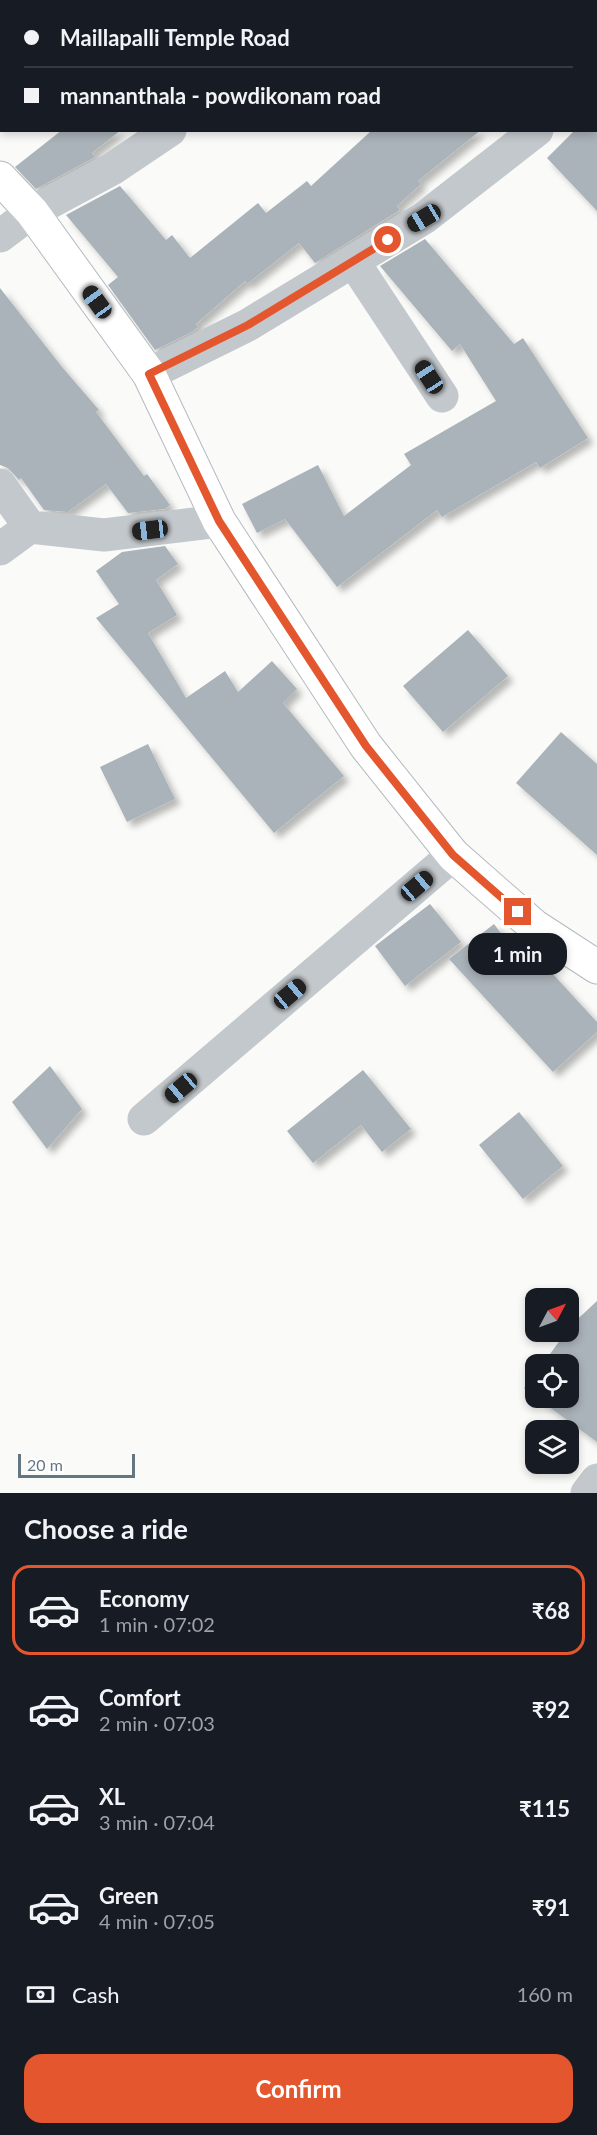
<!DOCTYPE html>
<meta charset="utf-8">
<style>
:root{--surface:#171b24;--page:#20242c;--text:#f1f3f6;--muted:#9ea1a6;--line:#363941;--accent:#e4572e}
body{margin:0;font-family:Lato,sans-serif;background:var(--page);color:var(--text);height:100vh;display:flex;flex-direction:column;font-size:22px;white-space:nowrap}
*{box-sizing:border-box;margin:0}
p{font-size:20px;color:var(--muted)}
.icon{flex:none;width:33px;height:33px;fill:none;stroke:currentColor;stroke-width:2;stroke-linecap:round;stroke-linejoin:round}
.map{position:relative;height:1493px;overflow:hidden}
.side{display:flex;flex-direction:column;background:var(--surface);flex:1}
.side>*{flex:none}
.hud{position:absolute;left:0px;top:0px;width:597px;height:132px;box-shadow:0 3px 9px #0003;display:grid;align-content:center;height:132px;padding:0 24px;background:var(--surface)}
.needle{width:39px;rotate:49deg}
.buttons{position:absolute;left:525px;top:1288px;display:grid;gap:12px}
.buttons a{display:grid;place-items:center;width:54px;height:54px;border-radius:12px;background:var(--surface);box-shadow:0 3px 9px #0003;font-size:30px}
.scale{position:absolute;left:18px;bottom:15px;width:117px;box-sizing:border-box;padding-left:6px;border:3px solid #657683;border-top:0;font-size:16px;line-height:21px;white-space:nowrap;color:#657683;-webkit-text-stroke:4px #fff;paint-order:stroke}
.end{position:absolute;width:27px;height:27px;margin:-14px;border:8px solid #e4572e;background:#fff;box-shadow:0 0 0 3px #fff}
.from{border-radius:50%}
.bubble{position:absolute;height:42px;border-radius:18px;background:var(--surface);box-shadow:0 3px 9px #0003;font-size:20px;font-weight:700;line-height:42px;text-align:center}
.car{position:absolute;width:18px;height:36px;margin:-18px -9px;border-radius:8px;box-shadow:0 0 4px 2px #0007;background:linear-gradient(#222 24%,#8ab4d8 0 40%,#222 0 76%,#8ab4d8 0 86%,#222 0)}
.hud b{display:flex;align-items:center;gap:21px;height:57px;font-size:22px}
.hud b+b{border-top:2px solid var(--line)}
.hud i{width:15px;height:15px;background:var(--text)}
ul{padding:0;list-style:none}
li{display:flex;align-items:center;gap:18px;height:90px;margin:0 12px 9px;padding:0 12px;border:3px solid transparent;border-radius:18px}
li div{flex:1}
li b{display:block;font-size:22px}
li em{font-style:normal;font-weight:700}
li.on{border-color:var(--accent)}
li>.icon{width:54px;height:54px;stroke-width:1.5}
h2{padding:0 24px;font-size:27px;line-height:72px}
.pay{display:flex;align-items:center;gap:15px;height:66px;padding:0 24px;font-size:22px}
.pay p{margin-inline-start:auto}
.button{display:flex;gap:12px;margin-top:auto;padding:12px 24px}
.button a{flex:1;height:69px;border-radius:18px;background:var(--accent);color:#fff;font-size:24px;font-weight:700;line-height:69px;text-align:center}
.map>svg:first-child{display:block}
</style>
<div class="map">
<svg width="597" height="1493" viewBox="0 0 597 1493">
<defs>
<filter id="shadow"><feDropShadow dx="5.5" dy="5.5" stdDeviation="3" flood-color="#0004"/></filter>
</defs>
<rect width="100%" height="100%" fill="#fafaf8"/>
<path fill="#aab3b9" filter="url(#shadow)" d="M62,130H121L92,153L95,157L36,189L15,167Z
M481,130L418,181L421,184L397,206L400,210L315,263L299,243L247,284L245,281L196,324L198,327L192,332L155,350L108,285L118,277L66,215L120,186L166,240L172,235L190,258L258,203L266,213L307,181L311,186L371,131Z
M575,130H597V211L547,158Z
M425,239L514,344L523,338L588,438L540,468L536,462L442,517L437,510L337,587L285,519L257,533L242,504L318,465L344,516L411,465L404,454L496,401L460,344L452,351L380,266Z
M0,288L62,367L99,410L96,412L144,476L147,474L170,505L165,509L128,513L106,484L68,512L44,510L21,478L19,480L8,468L0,465Z
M165,546L178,564L156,580L177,615L148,633L186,698L225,671L238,692L272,661L297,689L283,703L344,776L274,833L96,618L119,604L96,571L122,552Z
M468,630L508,676L443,732L403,686Z
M561,732L597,764V855L516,783Z
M148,744L175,799L127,822L100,767Z
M430,904L461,942L405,986L375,946Z
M494,924L518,956L528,947L597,1022V1032L553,1072L449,959Z
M50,1066L82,1109L47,1149L12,1102Z
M363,1070L411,1129L382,1152L361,1125L313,1163L287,1131Z
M519,1112L563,1166L523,1199L479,1145Z
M597,1301V1442L537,1398H568V1365H542L566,1332H568V1328Z
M536,1373V1397L524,1388Z"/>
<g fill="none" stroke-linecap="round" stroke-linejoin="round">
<defs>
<path id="secondary" d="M0,178L32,212L149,374L219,521L366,746L453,855L534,926L597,967"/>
</defs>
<use href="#secondary" stroke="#b3babf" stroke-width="35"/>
<path stroke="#c3c8cc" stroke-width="33" d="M351,2L353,0
M596,87L597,86
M0,236L32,212L112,169L170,130
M353,261L442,396
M149,374L248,325L424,218L537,130
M0,485L30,527
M0,549L30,527L104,535L219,521
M144,1119L453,855
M587,1493L597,1480"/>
<use href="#secondary" stroke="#fff" stroke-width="33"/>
</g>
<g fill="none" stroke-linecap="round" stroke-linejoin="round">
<path stroke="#e4572e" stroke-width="8" d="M388,240L248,325L149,374L219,521L366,746L453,855L518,912"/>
</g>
</svg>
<div class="buttons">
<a><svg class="needle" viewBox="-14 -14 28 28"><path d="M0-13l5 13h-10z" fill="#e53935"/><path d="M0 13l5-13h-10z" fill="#9ea1a6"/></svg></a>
<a><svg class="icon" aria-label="locate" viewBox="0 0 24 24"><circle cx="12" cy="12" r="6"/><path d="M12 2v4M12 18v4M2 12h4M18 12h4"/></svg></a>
<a><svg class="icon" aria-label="layers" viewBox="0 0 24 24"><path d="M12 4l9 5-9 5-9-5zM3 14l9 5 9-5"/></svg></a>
</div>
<div class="scale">20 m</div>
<i class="end from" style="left:388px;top:240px"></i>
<i class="end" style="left:518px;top:912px"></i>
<div class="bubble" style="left:468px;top:933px;width:99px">1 min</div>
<i class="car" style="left:424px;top:218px;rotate:239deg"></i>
<i class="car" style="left:97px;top:302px;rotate:324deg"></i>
<i class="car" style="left:429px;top:377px;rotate:327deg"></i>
<i class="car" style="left:150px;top:530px;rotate:263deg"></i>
<i class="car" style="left:417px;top:886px;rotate:50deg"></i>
<i class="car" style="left:290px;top:994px;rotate:50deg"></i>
<i class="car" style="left:181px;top:1088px;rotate:230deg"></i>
<div class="hud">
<b><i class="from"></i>Maillapalli Temple Road</b>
<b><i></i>mannanthala - powdikonam road</b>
</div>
</div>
<section class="side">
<h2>Choose a ride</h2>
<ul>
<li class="on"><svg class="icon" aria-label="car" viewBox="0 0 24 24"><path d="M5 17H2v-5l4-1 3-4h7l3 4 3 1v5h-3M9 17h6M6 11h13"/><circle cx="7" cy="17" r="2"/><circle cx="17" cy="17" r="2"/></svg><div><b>Economy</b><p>1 min · 07:02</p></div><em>₹68</em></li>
<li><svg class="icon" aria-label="car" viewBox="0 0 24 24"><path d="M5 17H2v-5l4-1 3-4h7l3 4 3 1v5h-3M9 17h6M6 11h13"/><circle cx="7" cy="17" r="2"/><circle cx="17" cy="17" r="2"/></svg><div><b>Comfort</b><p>2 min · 07:03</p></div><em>₹92</em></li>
<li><svg class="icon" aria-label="car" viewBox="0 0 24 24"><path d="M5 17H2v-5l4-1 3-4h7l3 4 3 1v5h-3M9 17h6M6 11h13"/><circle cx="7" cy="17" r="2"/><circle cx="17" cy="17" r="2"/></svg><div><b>XL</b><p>3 min · 07:04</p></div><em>₹115</em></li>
<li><svg class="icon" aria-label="car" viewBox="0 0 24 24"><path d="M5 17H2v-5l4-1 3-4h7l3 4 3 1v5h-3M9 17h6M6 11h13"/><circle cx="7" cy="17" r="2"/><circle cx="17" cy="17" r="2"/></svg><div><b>Green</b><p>4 min · 07:05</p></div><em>₹91</em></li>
</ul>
<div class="pay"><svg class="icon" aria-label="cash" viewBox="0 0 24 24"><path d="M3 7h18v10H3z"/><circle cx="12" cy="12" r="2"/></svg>Cash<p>160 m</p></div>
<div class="button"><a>Confirm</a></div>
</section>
